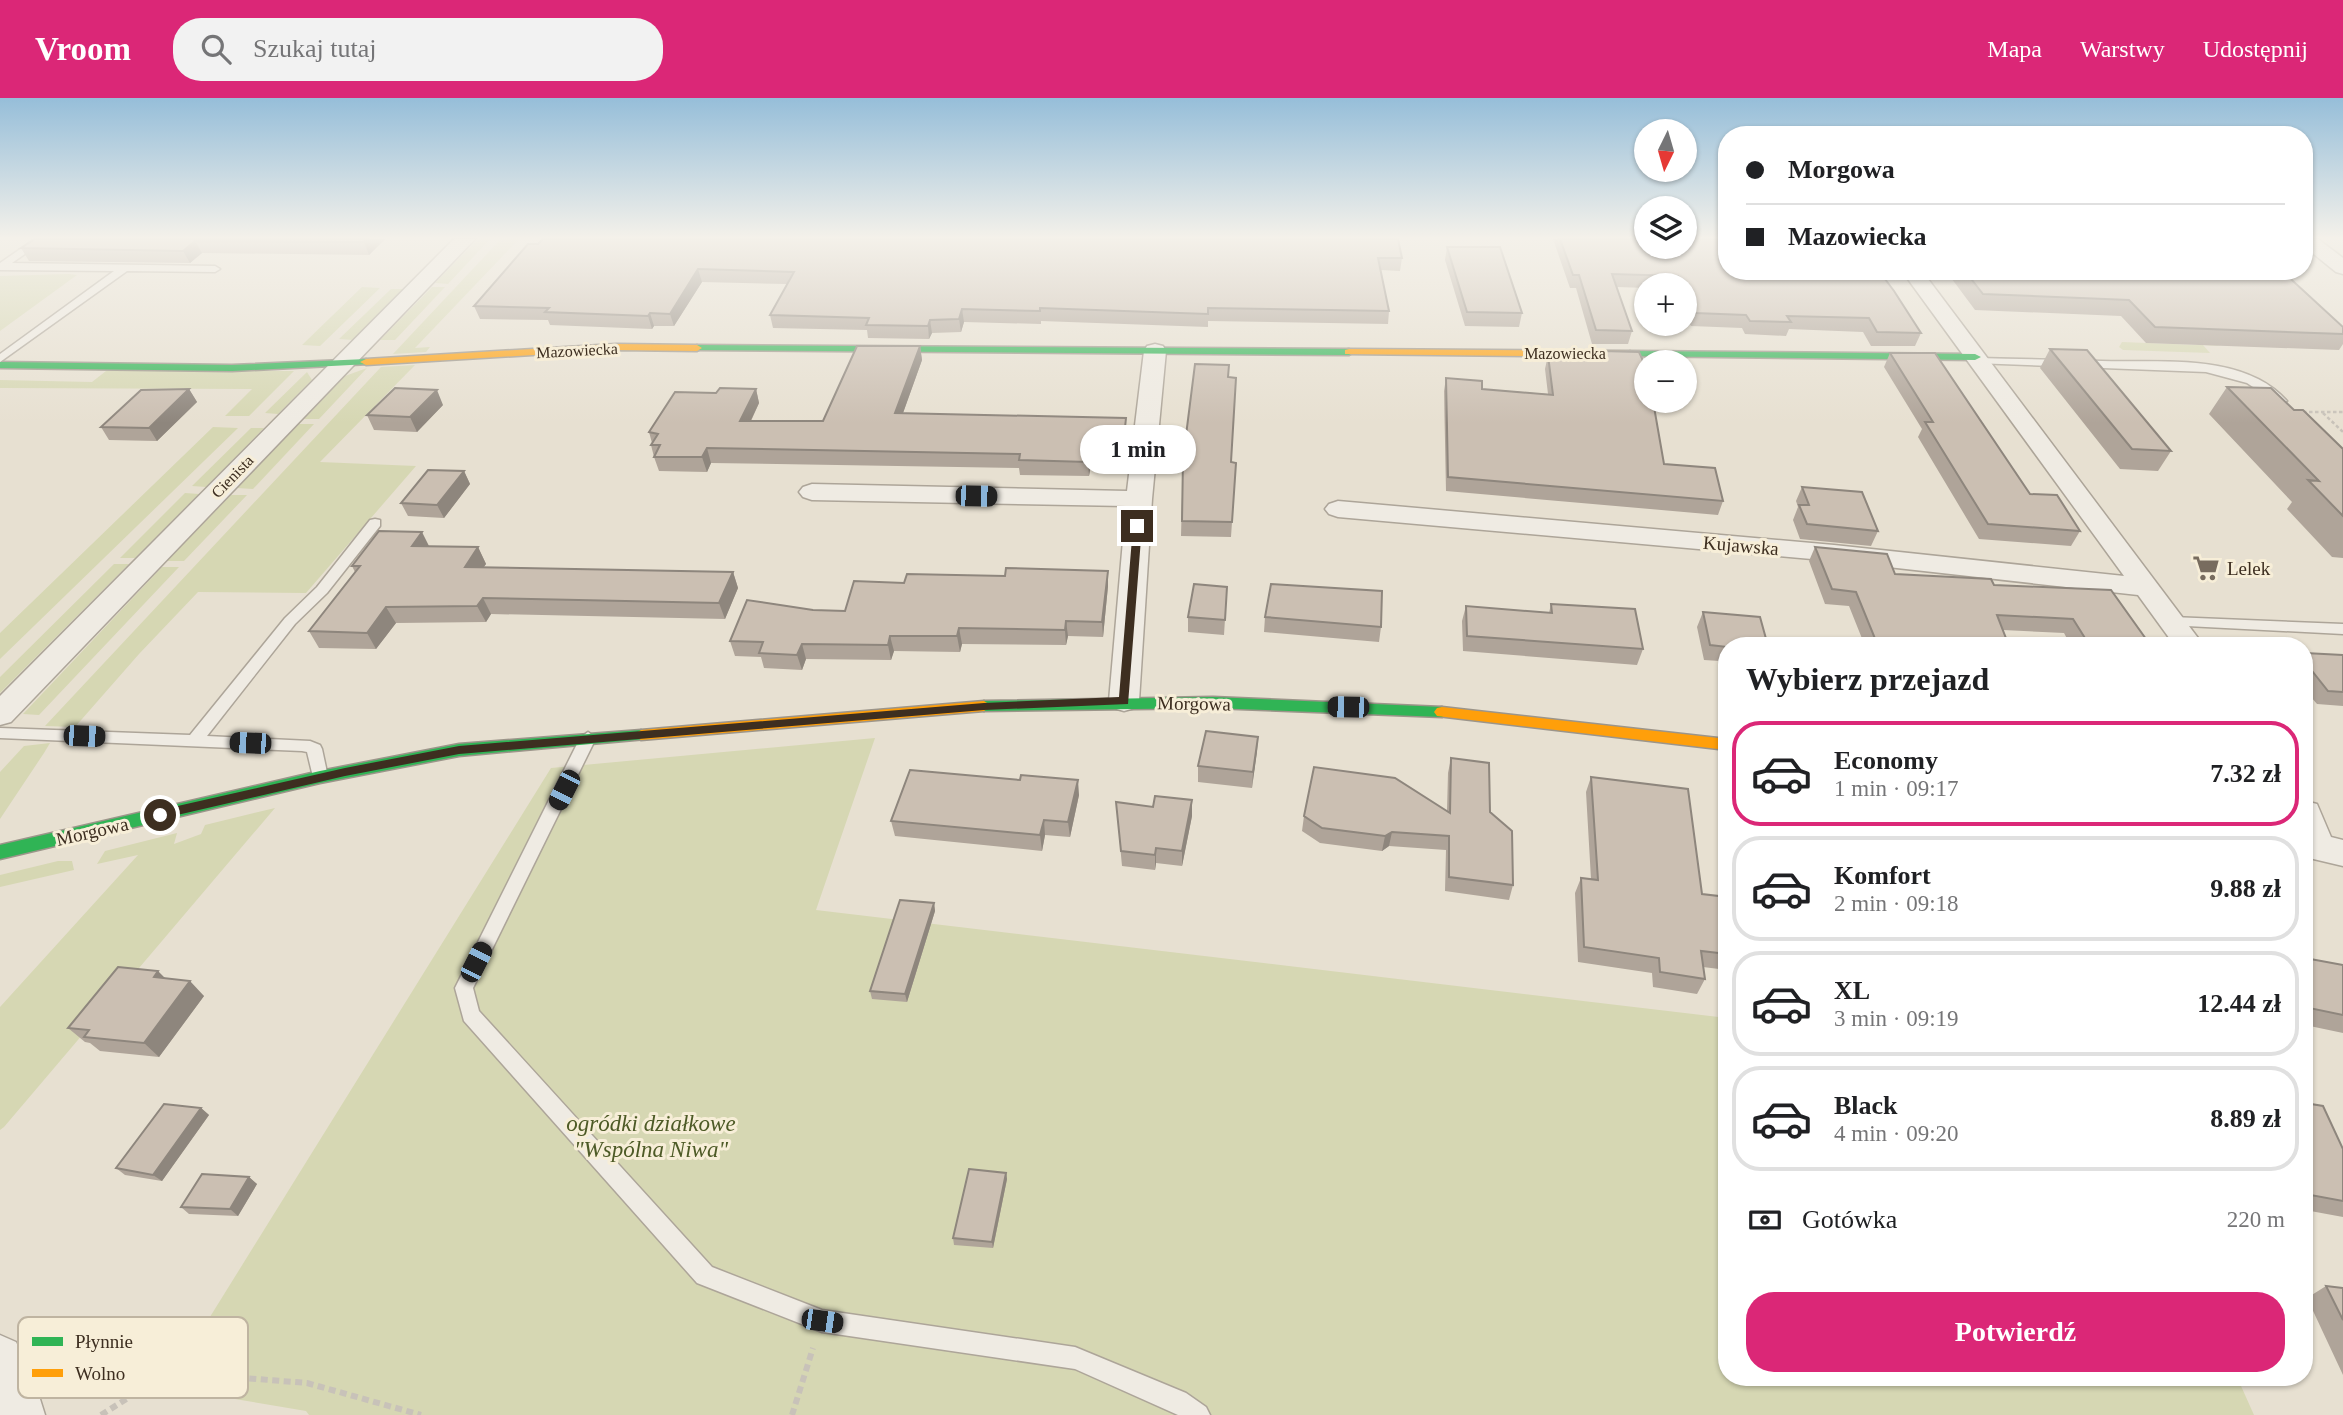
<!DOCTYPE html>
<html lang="pl">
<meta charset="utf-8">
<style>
:root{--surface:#fff;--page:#f2f2f2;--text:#202124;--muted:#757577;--line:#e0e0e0;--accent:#db2777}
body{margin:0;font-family:"Times New Roman",serif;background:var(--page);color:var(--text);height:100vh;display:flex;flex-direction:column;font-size:26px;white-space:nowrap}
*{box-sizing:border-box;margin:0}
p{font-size:23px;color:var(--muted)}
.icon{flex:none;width:38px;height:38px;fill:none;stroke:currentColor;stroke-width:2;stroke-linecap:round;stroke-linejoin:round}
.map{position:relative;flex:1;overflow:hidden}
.details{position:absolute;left:1718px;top:539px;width:595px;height:749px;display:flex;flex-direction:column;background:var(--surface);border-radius:28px;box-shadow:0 2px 5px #0004}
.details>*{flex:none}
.top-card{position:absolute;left:1718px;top:28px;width:595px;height:154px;border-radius:28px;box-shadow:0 2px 5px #0004;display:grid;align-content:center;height:154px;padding:0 28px;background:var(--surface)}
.needle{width:46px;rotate:185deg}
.buttons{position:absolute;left:1634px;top:21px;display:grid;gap:14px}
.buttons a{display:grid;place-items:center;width:63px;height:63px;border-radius:50%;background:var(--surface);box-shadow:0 2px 5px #0004;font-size:35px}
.end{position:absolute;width:32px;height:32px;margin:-16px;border:9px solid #3d2e20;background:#fff;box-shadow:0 0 0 4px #fff}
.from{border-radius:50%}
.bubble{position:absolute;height:49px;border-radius:24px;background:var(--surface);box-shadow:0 2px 5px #0004;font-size:23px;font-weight:600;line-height:49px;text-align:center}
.car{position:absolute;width:21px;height:42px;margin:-21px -10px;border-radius:9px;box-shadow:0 0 5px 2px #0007;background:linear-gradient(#222 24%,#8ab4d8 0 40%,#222 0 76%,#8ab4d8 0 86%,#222 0)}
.top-card b{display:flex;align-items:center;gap:24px;height:66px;font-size:26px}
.top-card b+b{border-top:2px solid var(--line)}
.top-card i{width:18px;height:18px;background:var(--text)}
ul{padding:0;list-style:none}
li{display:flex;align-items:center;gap:21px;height:105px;margin:0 14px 10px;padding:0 14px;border:4px solid var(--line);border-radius:28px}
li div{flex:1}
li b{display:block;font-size:26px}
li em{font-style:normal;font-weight:600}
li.active{border-color:var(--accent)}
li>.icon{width:63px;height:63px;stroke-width:1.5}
h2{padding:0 28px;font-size:32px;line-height:84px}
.pay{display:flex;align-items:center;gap:18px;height:77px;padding:0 28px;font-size:26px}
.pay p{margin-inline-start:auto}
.primary-button{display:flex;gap:14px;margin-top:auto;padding:14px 28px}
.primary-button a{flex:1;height:80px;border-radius:28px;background:var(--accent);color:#fff;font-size:28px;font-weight:600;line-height:80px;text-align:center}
header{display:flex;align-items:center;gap:42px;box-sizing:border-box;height:98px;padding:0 35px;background:var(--accent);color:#fff}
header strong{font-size:33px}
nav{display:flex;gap:38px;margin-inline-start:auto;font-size:24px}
.search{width:490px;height:63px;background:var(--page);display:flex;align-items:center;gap:18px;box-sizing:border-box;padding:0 24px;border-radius:28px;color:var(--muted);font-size:26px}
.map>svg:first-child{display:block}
</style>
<header>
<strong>Vroom</strong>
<div class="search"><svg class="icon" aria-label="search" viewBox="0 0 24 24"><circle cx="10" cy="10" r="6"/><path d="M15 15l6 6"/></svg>Szukaj tutaj</div>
<nav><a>Mapa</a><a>Warstwy</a><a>Udostępnij</a></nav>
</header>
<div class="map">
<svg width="2343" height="1317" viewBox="0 0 2343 1317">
<rect width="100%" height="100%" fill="#e7e0d1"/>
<path fill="#d6d7b3" d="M478,141H490L448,186L435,185Z
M501,141H530H519L415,250L430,249L426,254L393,256Z
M69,176L77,177L0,233V178Z
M362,189L380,190L320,248L302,247Z
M432,189H445L395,242H380Z
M391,191H404L353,242L339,241Z
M2211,240L2219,248L2203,247L2210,255L2123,252L2119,249L2122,244L2196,247Z
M415,267L320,364L416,368L306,495L198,494L139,556L75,629L45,628L381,269Z
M367,270L319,321H304L345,278Z
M106,273H294L249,318H225L252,291L0,290V282L92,284Z
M307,274L312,282L278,316L265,315Z
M299,326H314L253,391L237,390Z
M213,329L238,330L0,561V535Z
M251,330H264L206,389L192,388Z
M185,395L199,396L135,460H120Z
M231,397H247L184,463H167Z
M114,466H129L0,595V579Z
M162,469H179L39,617L23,616Z
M875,640L816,812L1727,920V1279H2237L2254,1317H309L306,1313L193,1294L172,1280L551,670Z
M50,645L44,655L0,721V674L24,648Z
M275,710L4,1029L0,1032V909L138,757L97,766L105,753L177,735L174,746L201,736L205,727Z
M58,763H72L74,772L0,789V777Z"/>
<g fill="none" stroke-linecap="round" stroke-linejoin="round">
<defs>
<path id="lane" d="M35,141H46L12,165L215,168L220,171L215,174L127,173L0,264V256L114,173L0,172V165Z
M1978,260C2019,261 2061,262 2102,263C2160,265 2244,254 2287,303L2277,305L2247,285L2206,274L1974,265L1972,263Z
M375,421L380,422V428L327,495L295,526L207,638L310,643L320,647L322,651L328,679L326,683H314L307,654L302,653L0,640V630L190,637L285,520L317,489L370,422Z
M2172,519L2343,526V536L2167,527L2165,524Z
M588,634L596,640L473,890L479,913L712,1169L822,1212L1075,1249L1186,1295L1206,1309L1210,1317H1178L1075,1271L822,1234L697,1185L464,923L455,890L580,640Z"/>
<path id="street" d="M454,141H475L11,624L0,627V598Z
M2305,141H2318L2343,160V176L2336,174L2305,149Z
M1902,173H1922L2204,548H2175L2138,497L1834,463L1338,419L1329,416L1325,411L1329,406L1338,403L1834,447L2124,478Z
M1155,246L1163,248L1166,253L1152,401L1139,603L1135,610L1124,613L1113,610L1109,603L1126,408L812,402L803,399L799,394L803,389L812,386L1127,393L1144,253L1147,248Z
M2305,703L2317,706L2331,739L2343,742V768L2305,759Z
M0,1237L16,1244L34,1282L45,1317H0Z"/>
<path id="fast" d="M697,247L1349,251L1354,254L1349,257L693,252L692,250Z
M1630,253L1975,256L1981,259L1975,262L1626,258L1625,256Z
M366,261L372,264L370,266L232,273L0,270V264L232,267Z
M1213,599L1442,609L1450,614L1442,619L1213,610L984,613L976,608L984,603Z
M641,632L649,637L646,641L459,658L320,685L0,761V747L320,673L459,646Z"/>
<path id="slow" d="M616,246L697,247L702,250L697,253L616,252L366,267L360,264L366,261Z
M1349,251L1630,253L1635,256L1630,259L1345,256V252Z
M984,603L992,608L984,613L641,642L633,637L641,632Z
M1442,609L1727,641V652L1437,618L1434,614L1437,610Z"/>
</defs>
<use href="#lane" stroke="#ada599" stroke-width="3"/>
<use href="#street" stroke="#ada599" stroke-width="3"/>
<use href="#fast" stroke="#9c958a" stroke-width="3"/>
<use href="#slow" stroke="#9c958a" stroke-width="3"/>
<path stroke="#c8c2b9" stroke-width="2.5" stroke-dasharray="3.5 2.5" stroke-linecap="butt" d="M2303,314H2343
M2323,315L2343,334"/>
<path stroke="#c8c2b9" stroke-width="6" stroke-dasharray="7 4.5" stroke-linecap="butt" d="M101,1317L169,1274L307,1285L421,1317
M792,1317L813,1250"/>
<use href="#lane" fill="#efebe3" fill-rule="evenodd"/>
<use href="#street" fill="#efebe3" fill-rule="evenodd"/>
<use href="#fast" fill="#30b455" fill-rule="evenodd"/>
<use href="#slow" fill="#ff9f0a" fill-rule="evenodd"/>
</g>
<path fill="#afa499" d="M35,141H385L369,157L202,155L190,165L29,163L21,150Z
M1553,141H1647L1921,235L1915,248H1871L1863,234L1789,231L1786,238L1745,236L1742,230L1691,228L1685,216V187H1647V190L1617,189L1632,233L1628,246H1592L1576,190H1570Z
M528,146L1402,160L1400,173L1381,172L1389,213L1388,226L1208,223V229L1041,223V226L964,224L961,234L932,235L929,241L868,240L867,232L773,230L770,217L787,186L702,184L674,228H654L652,231L550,227L548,222L480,221L474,208Z
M1447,149L1522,215L1519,229L1465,228L1445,162Z
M1946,173H2282L2343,229V246L2339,252L2146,245L2121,218L1975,212Z
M920,248L922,262L903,315L1126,320V334L1122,372H1090L1089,378L1020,377L1019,370L711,365L707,374L659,373L654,359L651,347L652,345L649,334L756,291L759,305L751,323H823Z
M2050,251L2171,353L2158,373L2120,371L2040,270Z
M1602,253L1664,366L1723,403L1718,417L1446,393L1444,293L1446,280L1482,291L1548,296L1545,271L1548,257L1600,261Z
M1890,255L2030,396L2080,433L2071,448L1979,441L1918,339L1922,331L1884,269Z
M1228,279L1232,364L1236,365L1231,439L1181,438L1183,361Z
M2227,289L2294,312L2343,351V460L2332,459L2287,411L2292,404L2209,316Z
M189,291L197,304L157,343L109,342L101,329Z
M443,307L417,334L374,332L367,317Z
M464,373L470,386L444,420L408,418L401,405Z
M1802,389L1878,433L1871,448L1800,441L1793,422L1798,409L1796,403Z
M429,448L478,449L486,466L483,469L733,474L738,490L725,521L491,516L486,524L396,525L376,551L319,550L309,533L355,474L352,468Z
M1815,449L1895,476L1994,487L2151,548H2071L2064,535L2003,532L2009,548H1865L1849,508L1825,506L1809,463Z
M904,485L1108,488L1103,539L1068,538L1066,547L962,546L960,554L894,553L891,562L806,561L802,572L764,570L761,559L735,558L730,543L845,513Z
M1227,489L1224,537L1188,534V519Z
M1551,506L1643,551L1637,567L1463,553L1462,523L1466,508L1549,515Z
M1703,514L1727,548V570L1720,563L1704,562L1697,529Z
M1265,519L1381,529L1379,544L1264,534Z
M2305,555L2343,557V608L2317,606L2305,592Z
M1258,639L1252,690L1198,684V668Z
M1451,660L1490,714L1513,787L1509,802L1445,793L1446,752L1389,748L1382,753L1320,745L1302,733L1304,718L1447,713L1448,675Z
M1591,679L1702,796L1727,799V872L1703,869L1705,881L1697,896L1653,889L1652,875L1578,864L1575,795L1581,780L1591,781L1586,694Z
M1020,682L1079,697L1070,739L1045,737L1042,753L895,738L891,723Z
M1116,704L1192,718L1182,768L1156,765L1155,772L1122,768Z
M934,805L935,813L907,904L872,901L870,893Z
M2305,860L2343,867V935L2305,927Z
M165,880L204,898L159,959L100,953L90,945L85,944L68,930Z
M2305,1005L2343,1051V1119L2305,1112Z
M201,1010L209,1017L162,1083L125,1077L116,1070Z
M1006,1075L1007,1081L993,1150L954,1147L953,1140Z
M249,1079L257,1086L238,1118L189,1116L181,1109Z
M2326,1188L2343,1190V1277L2307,1200Z"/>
<path fill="#8e867d" d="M367,141H385L369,157L364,144Z
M195,143L202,155L190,165L183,153Z
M698,171L702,184L674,228L670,216Z
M962,211L964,224L961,234L959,221Z
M650,215L654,228L652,231L648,218Z
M930,222L932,235L929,241L928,228Z
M920,248L922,262L898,329L895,315Z
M189,291L197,304L157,343L149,330Z
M756,291L759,305L744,337L740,323Z
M437,292L443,307L417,334L410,319Z
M1126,320V334L1122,372V358Z
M707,350L711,365L707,374L702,359Z
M1089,357L1090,372L1089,378L1088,364Z
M464,373L470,386L444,420L437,407Z
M422,434L430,450L412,448Z
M478,449L486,466L473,485L465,469Z
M1108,473V488L1103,539L1102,524Z
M733,474L738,490L725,521L719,505Z
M483,500L491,516L486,524L477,508Z
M386,509L396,525L376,551L367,535Z
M1066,523L1068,538L1066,547L1065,532Z
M959,530L962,546L960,554L957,538Z
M890,538L894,553L891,562L888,547Z
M802,546L806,561L802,572L797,557Z
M1258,639L1257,654L1252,690L1253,674Z
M1078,682L1079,697L1070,739L1068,724Z
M1192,702V718L1182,768V753Z
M1044,722L1045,737L1042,753L1040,737Z
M1392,734L1389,748L1382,753L1385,738Z
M1156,750V765L1155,772V757Z
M934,805L935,813L907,904L905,896Z
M158,873L173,888L154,879Z
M190,883L204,898L159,959L144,945Z
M201,1010L209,1017L162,1083L153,1077Z
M1006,1075L1007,1081L993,1150L992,1144Z
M249,1079L257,1086L238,1118L230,1111Z"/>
<path fill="#cbbfb2" stroke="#8e867d" stroke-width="2" d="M35,141H367L364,144L195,143L183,153L21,150Z
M543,141H1398L1402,160H1378L1389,213L1208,210V216L1040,210V213L962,211L959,221L930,222L928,228L866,227L869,220L770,217L794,174L698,171L670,216L650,215L648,218L545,214L549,210L474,208L528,146H538Z
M1560,141H1647V149H1685V141H1727V173H1879L1894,193L1921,235L1877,234L1869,220L1787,218L1791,224L1750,223L1746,217L1695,215L1685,194V187H1682L1678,178L1612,176L1632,233L1596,232L1579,177H1573Z
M1447,149H1500L1522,215L1467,214Z
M1965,173H2282L2343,229V236L2155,229L2129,202L1983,196Z
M857,248H920L895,315L1126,320L1122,358L1089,357L1088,364L1019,362L1020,356L707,350L702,359H654L660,347H651L658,336L649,334L675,294L716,295L720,290L756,291L740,323H823Z
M2050,251L2087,252L2171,353L2132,351Z
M1602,253L1639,254L1643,263L1646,264L1647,303H1653L1664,366L1715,370L1723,403L1448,379L1446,280L1482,283V291L1553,297L1548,257L1605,261Z
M1890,255H1935L2030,396L2057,397L2080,433L1988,426L1925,324H1933Z
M1195,266L1229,267L1228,279L1236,280L1231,364L1236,365L1232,424L1182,423L1183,361Z
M2227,289L2271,290L2294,312H2303L2343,351V418L2308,382L2319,383Z
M395,290L437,292L410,319L367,317Z
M189,291L149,330L101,329L141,292Z
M428,372L464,373L437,407L401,405Z
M1802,389L1862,394L1878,433L1807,426L1799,407H1809Z
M379,433L422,434L412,448L478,449L465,469L733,474L719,505L483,500L477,508L386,509L367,535L309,533L360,468H352Z
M1815,449L1887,456L1895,476L1991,481L1994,487L2111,492L2151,548H2090L2073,521L1997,517L2009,548H1878L1856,494L1832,491Z
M1006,470L1108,473L1102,524L1066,523L1065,532L959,530L957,538H890L888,547L802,546L797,557L759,555L763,544L730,543L747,502L813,512L845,513L854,483L904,485L907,476L1005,478Z
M1194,486L1227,489L1225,522L1188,519Z
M1271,486L1382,493L1381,529L1265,519Z
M1551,506L1635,511L1643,551L1467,538L1466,508L1552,515Z
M1703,514L1760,519L1768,548H1727V549L1710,547Z
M2305,555L2343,557V594L2328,593L2305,564Z
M1206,633L1258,639L1253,674L1198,668Z
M1451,660L1489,665L1490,714L1512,733L1513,787L1449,779V738L1392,734L1385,738L1322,730L1304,718L1314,669L1395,680L1450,715Z
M910,672L1020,682L1021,677L1078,682L1068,724L1044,722L1040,737L891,723Z
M1591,679L1688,691L1702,796L1727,799V856L1701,853L1705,881L1660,874L1659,860L1584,849L1581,780L1598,782Z
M1155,698L1192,702L1182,753L1156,750L1155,757L1121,753L1116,704L1153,709Z
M900,802L934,805L905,896L870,893Z
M2305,860L2343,867V917L2309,910L2305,899Z
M118,869L158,873L154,879L190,883L144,945L84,939L89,932L68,930Z
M2305,1005L2323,1008L2343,1051V1103L2305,1096Z
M164,1006L201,1010L153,1077L116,1070Z
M969,1071L1006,1075L992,1144L953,1140Z
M202,1076L249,1079L230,1111L181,1109Z
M2326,1188L2343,1190V1222Z"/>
<linearGradient id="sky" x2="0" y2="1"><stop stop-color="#96bed9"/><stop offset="0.43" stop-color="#f4f1ea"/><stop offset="1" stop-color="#f4f1ea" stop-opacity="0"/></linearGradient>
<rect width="2343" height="325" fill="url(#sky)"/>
<path fill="#3d2e20" d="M1137,425L1142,428L1128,606L984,612L459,656L345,678L160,721L154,717L160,712L345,670L459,648L984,605L1119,599L1133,428Z"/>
<defs>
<symbol id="supermarket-bare" viewBox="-9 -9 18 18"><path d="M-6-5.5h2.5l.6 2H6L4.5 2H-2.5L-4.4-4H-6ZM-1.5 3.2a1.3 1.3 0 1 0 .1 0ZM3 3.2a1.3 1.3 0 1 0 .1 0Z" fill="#786c5e" stroke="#f7eed8" stroke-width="2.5" paint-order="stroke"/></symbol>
</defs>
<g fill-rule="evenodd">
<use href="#supermarket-bare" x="2187" y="451" width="38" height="38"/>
</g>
<g text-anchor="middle" stroke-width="6" stroke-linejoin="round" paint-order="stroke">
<g font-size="16" fill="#3d2e20" stroke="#f7eed8">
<text transform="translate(577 252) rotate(-3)" y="6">Mazowiecka</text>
<text x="1565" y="261">Mazowiecka</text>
<text transform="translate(232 378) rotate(-46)" y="6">Cienista</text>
</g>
<g font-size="19" fill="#3d2e20" stroke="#f7eed8">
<text transform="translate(1741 447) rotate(5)" y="7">Kujawska</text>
<text transform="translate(1194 605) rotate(1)" y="7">Morgowa</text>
<text transform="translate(92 733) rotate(-13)" y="7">Morgowa</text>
</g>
<g font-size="19" fill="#3d2e20" stroke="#f7eed8" text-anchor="start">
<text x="2227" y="477">Lelek</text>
</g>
<g font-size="23" font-style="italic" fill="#4d5a26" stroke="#f7eed8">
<text x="651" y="1033">ogródki działkowe<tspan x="651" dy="26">"Wspólna Niwa"</tspan></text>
</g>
</g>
<rect x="18" y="1219" width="230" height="81" rx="10" fill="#f7eed8" stroke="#bfb4a1" stroke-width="2"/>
<rect x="32" y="1239" width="31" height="9" fill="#30b455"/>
<rect x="32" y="1271" width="31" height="8" fill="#ff9f0a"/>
<g font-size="19" fill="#3d2e20">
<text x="75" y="1250">Płynnie</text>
<text x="75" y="1282">Wolno</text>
</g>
</svg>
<div class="buttons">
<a><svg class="needle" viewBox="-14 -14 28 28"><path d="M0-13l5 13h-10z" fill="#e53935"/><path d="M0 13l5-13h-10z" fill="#757577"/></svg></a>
<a><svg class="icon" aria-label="layers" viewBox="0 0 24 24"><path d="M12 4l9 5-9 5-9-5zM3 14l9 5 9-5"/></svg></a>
<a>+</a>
<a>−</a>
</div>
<i class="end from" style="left:160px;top:717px"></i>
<i class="end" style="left:1137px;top:428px"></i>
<div class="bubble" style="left:1080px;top:327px;width:116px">1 min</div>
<i class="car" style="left:976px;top:398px;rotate:91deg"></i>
<i class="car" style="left:1348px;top:609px;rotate:271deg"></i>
<i class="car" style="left:84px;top:638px;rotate:92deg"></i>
<i class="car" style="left:250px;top:645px;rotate:272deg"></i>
<i class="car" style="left:564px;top:692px;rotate:207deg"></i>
<i class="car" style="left:476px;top:864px;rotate:27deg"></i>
<i class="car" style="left:822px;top:1223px;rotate:98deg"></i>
<div class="top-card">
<b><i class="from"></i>Morgowa</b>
<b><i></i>Mazowiecka</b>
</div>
<section class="details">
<h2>Wybierz przejazd</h2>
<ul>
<li class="active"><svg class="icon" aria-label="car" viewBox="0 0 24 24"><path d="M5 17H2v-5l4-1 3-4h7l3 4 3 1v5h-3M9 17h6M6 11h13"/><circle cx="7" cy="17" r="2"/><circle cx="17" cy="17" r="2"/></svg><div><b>Economy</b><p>1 min · 09:17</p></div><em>7.32 zł</em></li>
<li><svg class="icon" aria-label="car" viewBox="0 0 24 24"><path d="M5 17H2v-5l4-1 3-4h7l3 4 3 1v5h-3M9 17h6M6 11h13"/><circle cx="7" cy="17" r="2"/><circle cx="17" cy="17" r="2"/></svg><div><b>Komfort</b><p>2 min · 09:18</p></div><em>9.88 zł</em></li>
<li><svg class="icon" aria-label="car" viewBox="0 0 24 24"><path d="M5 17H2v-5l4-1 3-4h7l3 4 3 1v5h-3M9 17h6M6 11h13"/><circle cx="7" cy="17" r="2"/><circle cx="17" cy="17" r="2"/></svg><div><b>XL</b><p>3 min · 09:19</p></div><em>12.44 zł</em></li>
<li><svg class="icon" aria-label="car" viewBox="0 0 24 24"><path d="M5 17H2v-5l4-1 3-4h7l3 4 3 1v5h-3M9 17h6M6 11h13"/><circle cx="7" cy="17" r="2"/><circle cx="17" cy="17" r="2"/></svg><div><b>Black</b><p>4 min · 09:20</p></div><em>8.89 zł</em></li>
</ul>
<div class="pay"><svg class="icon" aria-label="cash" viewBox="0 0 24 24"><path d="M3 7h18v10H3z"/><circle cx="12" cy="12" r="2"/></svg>Gotówka<p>220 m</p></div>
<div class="primary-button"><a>Potwierdź</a></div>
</section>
</div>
